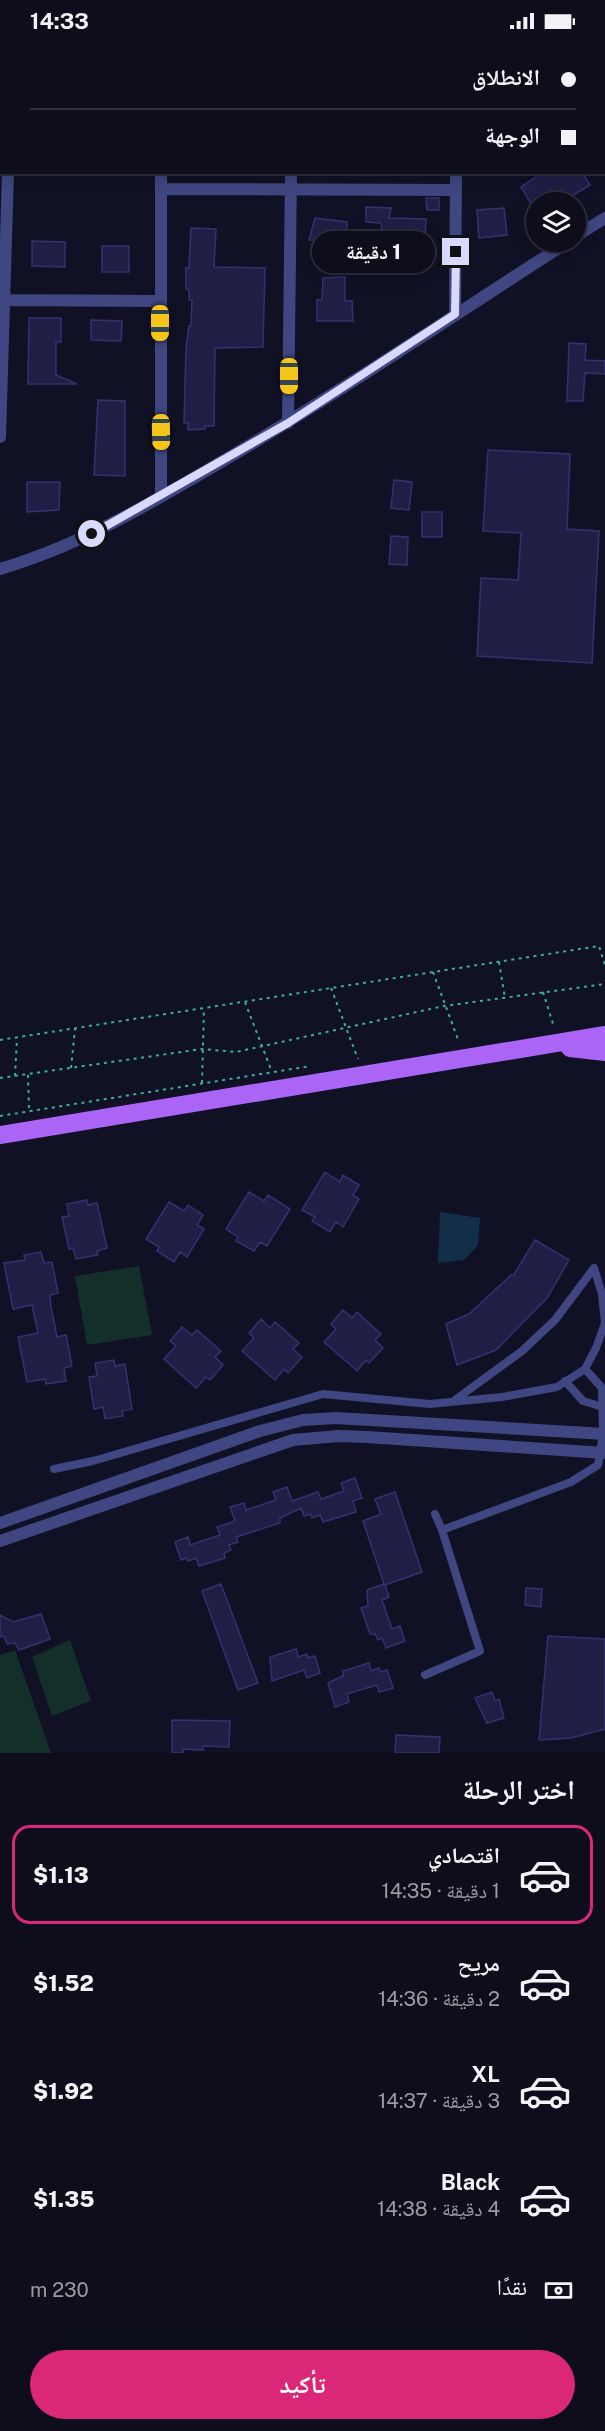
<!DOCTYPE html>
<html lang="ar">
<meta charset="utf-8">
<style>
:root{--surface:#0d0d1c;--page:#1b1b29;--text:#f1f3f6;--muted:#9a9ca3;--line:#2d2d3b;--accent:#db2777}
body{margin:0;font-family:"Public Sans","Noto Naskh Arabic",sans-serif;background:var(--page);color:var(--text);direction:rtl;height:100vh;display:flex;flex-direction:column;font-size:22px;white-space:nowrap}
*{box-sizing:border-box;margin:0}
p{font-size:20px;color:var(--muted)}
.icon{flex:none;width:33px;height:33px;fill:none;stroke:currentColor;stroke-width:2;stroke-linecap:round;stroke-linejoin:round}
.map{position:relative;height:1711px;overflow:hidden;direction:ltr}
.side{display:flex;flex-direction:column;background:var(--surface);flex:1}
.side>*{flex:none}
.guide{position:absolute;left:0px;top:0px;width:606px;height:132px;box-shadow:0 3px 15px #0003,0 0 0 2px var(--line);direction:rtl;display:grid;align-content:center;height:132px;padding:0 30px;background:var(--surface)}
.fabs{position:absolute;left:526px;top:150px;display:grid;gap:12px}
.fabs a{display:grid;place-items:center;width:60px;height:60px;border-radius:50%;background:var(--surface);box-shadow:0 3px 15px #0003,0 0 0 2px var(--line);font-size:30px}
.end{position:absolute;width:27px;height:27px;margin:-14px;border:8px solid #d7d9fd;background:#111;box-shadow:0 0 0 3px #111}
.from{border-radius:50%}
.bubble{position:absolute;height:42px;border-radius:21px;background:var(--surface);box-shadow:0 3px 15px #0003,0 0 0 2px var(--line);font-size:20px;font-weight:800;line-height:42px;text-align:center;direction:rtl}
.car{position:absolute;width:18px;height:36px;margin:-18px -9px;border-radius:8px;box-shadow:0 0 4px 2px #0007;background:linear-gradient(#f5c518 24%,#345 0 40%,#f5c518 0 76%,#345 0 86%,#f5c518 0)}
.guide b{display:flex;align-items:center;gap:21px;height:57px;font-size:22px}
.guide b+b{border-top:2px solid var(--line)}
.guide i{width:15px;height:15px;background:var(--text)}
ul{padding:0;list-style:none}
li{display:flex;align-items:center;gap:18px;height:99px;margin:0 12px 9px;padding:0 18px;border:3px solid transparent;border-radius:18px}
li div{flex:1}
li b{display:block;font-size:22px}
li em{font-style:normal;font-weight:800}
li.on{border-color:var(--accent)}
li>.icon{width:54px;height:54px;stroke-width:1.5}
h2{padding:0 30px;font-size:27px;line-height:72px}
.pay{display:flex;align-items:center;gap:15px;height:66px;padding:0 30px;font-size:22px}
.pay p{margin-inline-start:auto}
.primary-button{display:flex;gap:12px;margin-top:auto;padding:12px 30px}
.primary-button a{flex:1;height:69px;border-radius:36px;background:var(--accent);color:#fff;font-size:24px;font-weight:800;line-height:69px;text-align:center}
.status{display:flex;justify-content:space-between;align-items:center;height:42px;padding:0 30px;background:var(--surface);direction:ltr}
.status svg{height:16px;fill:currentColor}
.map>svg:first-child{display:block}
</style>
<div class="status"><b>14:33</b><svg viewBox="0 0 49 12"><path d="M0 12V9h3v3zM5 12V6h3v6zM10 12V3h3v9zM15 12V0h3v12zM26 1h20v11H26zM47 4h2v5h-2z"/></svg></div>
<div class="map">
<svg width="605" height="1711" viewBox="0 0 605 1711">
<rect width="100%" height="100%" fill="#111125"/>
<path fill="#142f2a" d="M139,1224L152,1293L87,1303L75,1234Z
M70,1598L91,1659L52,1674L32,1615Z
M15,1608L51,1711H0V1613Z"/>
<path fill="#122e49" d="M440,1170L480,1176L478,1203L464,1218L438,1221Z"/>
<path fill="#201e45" stroke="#353170" stroke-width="1.5" d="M543,130H582L590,143L562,160H530L521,145Z
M426,156H439V168H427Z
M366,165L391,166L389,176L426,177L425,196L383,194L381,181L366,180Z
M504,166L507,193L479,196L477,168Z
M315,176L347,180V199L309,198Z
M191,186L216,187L214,225L265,226L263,305L215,306L214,384H205V387L188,388V381H184L186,306L189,284H191L192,258H189V248L186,247V226H189Z
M32,199L65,200V225L32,224Z
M102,204H129V230H102Z
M345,235V259H352L353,279H317V258H322L323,236Z
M29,276H61V300H56V333L77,342H28Z
M91,278L122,279L121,299L91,298Z
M569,301L586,302L585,318L605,319V332L585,331L583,359H567Z
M98,358L125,359V434L94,433Z
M488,408L570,412L567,487L599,489L592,621L477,614L481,536L518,538L521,491L483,489Z
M394,438L412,440L409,468L391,466Z
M27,440H60L59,468L27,470Z
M422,470H442V495H422Z
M391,494L408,495L407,523L389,522Z
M325,1130L340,1140L343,1133L359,1143L353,1153L359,1157L343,1185L336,1180L330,1190L312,1179L315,1175L302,1168Z
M249,1150L264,1159L268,1153L290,1167L267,1204L260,1200L254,1209L236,1199L238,1195L226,1187Z
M87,1158L88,1163L97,1161L107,1206L97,1209L98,1213L76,1217L73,1206L69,1207L62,1175L69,1174L67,1162Z
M169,1160L184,1169L188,1163L203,1173L197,1183L204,1187L187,1215L180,1210L174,1220L157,1209L159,1205L146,1197Z
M535,1198L569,1218L547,1256L496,1308L457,1323L446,1282L469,1272L511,1233L513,1234Z
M41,1210L44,1221L52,1220L58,1251L50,1253L51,1265L57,1295L66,1293L72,1324L64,1326L66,1339L46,1342L45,1337L27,1340L18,1295L38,1291L32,1263L13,1267L4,1221L25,1218L24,1213Z
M343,1268L352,1276L357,1270L381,1292L375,1298L383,1306L369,1321L366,1318L357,1329L324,1300L336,1287L331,1282Z
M261,1277L270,1286L275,1280L299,1301L293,1307L302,1315L288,1331L284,1327L275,1338L242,1309L254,1296L249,1291Z
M182,1285L192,1293L197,1288L221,1309L215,1315L223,1323L210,1338L206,1335L196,1346L164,1317L176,1304L170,1299Z
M114,1318L115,1324L125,1322L132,1367L122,1369L123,1374L105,1377L103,1365L94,1367L89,1335L97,1334L95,1321Z
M355,1436L362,1456L353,1459L356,1470L323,1480L320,1473L312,1476L311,1472L304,1474L301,1466L280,1476V1481L236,1495L238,1500L229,1503L231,1508L224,1511L225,1516L199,1524L196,1516L188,1519L187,1516L181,1518L175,1500L188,1495L190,1503L220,1493L217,1485L235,1479L230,1465L244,1461L246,1468L276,1458L273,1450L287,1445L292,1459L318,1450L321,1457L344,1449L341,1441Z
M395,1450L422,1530L385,1543L389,1555L382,1558L392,1587L400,1584L405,1599L386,1606L382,1596L378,1598L375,1592H370L361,1566L368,1564L367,1548L384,1542L363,1479L381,1472L375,1457Z
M221,1542L258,1641L238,1648L202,1549Z
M526,1546L542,1547L541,1565L525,1563Z
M41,1572L50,1597L19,1608L15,1601L7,1602L4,1594L0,1595V1573L13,1580Z
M548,1594L605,1597V1687L571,1696L539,1698Z
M296,1607L298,1615L307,1612L308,1616L315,1614L320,1631L307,1636L304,1628L272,1639L270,1615Z
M369,1621L371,1629L379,1626L380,1630L387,1628L393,1646L379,1650L377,1643L347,1652L349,1660L335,1665L328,1641L343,1634V1629Z
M492,1650L495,1659L499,1657L504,1676L487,1681L475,1656Z
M172,1678L230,1679L229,1705L203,1704V1708L183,1707V1711H172Z
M396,1693L440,1695L439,1711H395Z"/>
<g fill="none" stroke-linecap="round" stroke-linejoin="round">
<path stroke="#37b198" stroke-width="2" stroke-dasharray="3 4.5" stroke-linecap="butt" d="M499,920L505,956
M433,930L459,1000
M331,946L358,1017
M543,950L554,985
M245,960L272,1030
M0,998L599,904L605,923
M71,1026L75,987
M28,1033L29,1069
M15,1034L17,996
M0,1036L202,1007L236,1010L444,964L605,942
M202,1041L204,966
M0,1074L311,1024"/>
<path stroke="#3f4681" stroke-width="8" d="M565,1339L583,1359L603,1365
M455,1358L522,1309L555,1278L594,1226
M54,1427L93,1419L323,1352L430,1362L502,1355L557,1345L585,1327L596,1306L605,1281L602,1252L594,1226
M442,1488L571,1440L598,1423L603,1392L602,1346L585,1327
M425,1633L480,1609L442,1488L435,1472"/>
<path stroke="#3f4681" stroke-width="12" d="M456,0V2
M11,2V0
M163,2V0
M292,2V0
M161,130V455
M161,147L456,148
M576,194L605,176
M0,258L160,259
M455,272L456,130
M288,381L291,130
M0,395L8,130
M0,527C78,504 146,464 216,423C336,353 451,275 568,200
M0,1481L260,1389L303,1378L336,1376L605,1392
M0,1499L293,1398L338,1394L367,1395L605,1411"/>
<path stroke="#ab65f6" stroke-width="18" d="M570,1006L605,1010
M0,1093L605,993"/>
</g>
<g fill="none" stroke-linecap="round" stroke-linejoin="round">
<path stroke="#d7d9fd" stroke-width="8" d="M92,492L288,381L455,272L456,210"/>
</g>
</svg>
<div class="fabs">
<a><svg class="icon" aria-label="layers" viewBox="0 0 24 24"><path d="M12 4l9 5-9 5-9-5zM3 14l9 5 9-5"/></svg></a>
</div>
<i class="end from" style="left:92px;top:492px"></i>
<i class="end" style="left:456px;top:210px"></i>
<div class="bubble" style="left:312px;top:189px;width:123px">1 دقيقة</div>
<i class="car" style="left:160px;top:281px;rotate:180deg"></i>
<i class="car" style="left:289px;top:334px;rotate:180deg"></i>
<i class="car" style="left:161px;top:390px;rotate:179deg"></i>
<div class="guide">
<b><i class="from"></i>الانطلاق</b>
<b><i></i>الوجهة</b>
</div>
</div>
<section class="side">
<h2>اختر الرحلة</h2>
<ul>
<li class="on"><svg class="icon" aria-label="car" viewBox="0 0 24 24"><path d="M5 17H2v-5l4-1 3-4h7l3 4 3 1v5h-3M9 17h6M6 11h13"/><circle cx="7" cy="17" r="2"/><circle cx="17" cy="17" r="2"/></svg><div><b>اقتصادي</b><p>1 دقيقة · 14:35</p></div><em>$1.13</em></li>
<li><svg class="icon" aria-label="car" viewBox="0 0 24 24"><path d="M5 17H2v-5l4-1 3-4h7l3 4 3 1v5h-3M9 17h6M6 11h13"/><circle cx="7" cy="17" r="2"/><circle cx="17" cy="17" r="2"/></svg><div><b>مريح</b><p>2 دقيقة · 14:36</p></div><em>$1.52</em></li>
<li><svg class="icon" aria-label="car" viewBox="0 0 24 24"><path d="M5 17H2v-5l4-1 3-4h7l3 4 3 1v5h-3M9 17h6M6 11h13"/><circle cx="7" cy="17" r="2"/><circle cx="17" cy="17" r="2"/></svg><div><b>XL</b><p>3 دقيقة · 14:37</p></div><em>$1.92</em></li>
<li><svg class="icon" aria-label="car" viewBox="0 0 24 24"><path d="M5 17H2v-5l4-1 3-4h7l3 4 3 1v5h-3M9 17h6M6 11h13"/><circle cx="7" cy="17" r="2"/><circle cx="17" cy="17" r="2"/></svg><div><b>Black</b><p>4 دقيقة · 14:38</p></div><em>$1.35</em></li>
</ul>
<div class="pay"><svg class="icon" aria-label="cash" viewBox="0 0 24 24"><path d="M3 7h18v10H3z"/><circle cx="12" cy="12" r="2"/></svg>نقدًا<p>230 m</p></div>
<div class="primary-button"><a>تأكيد</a></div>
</section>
